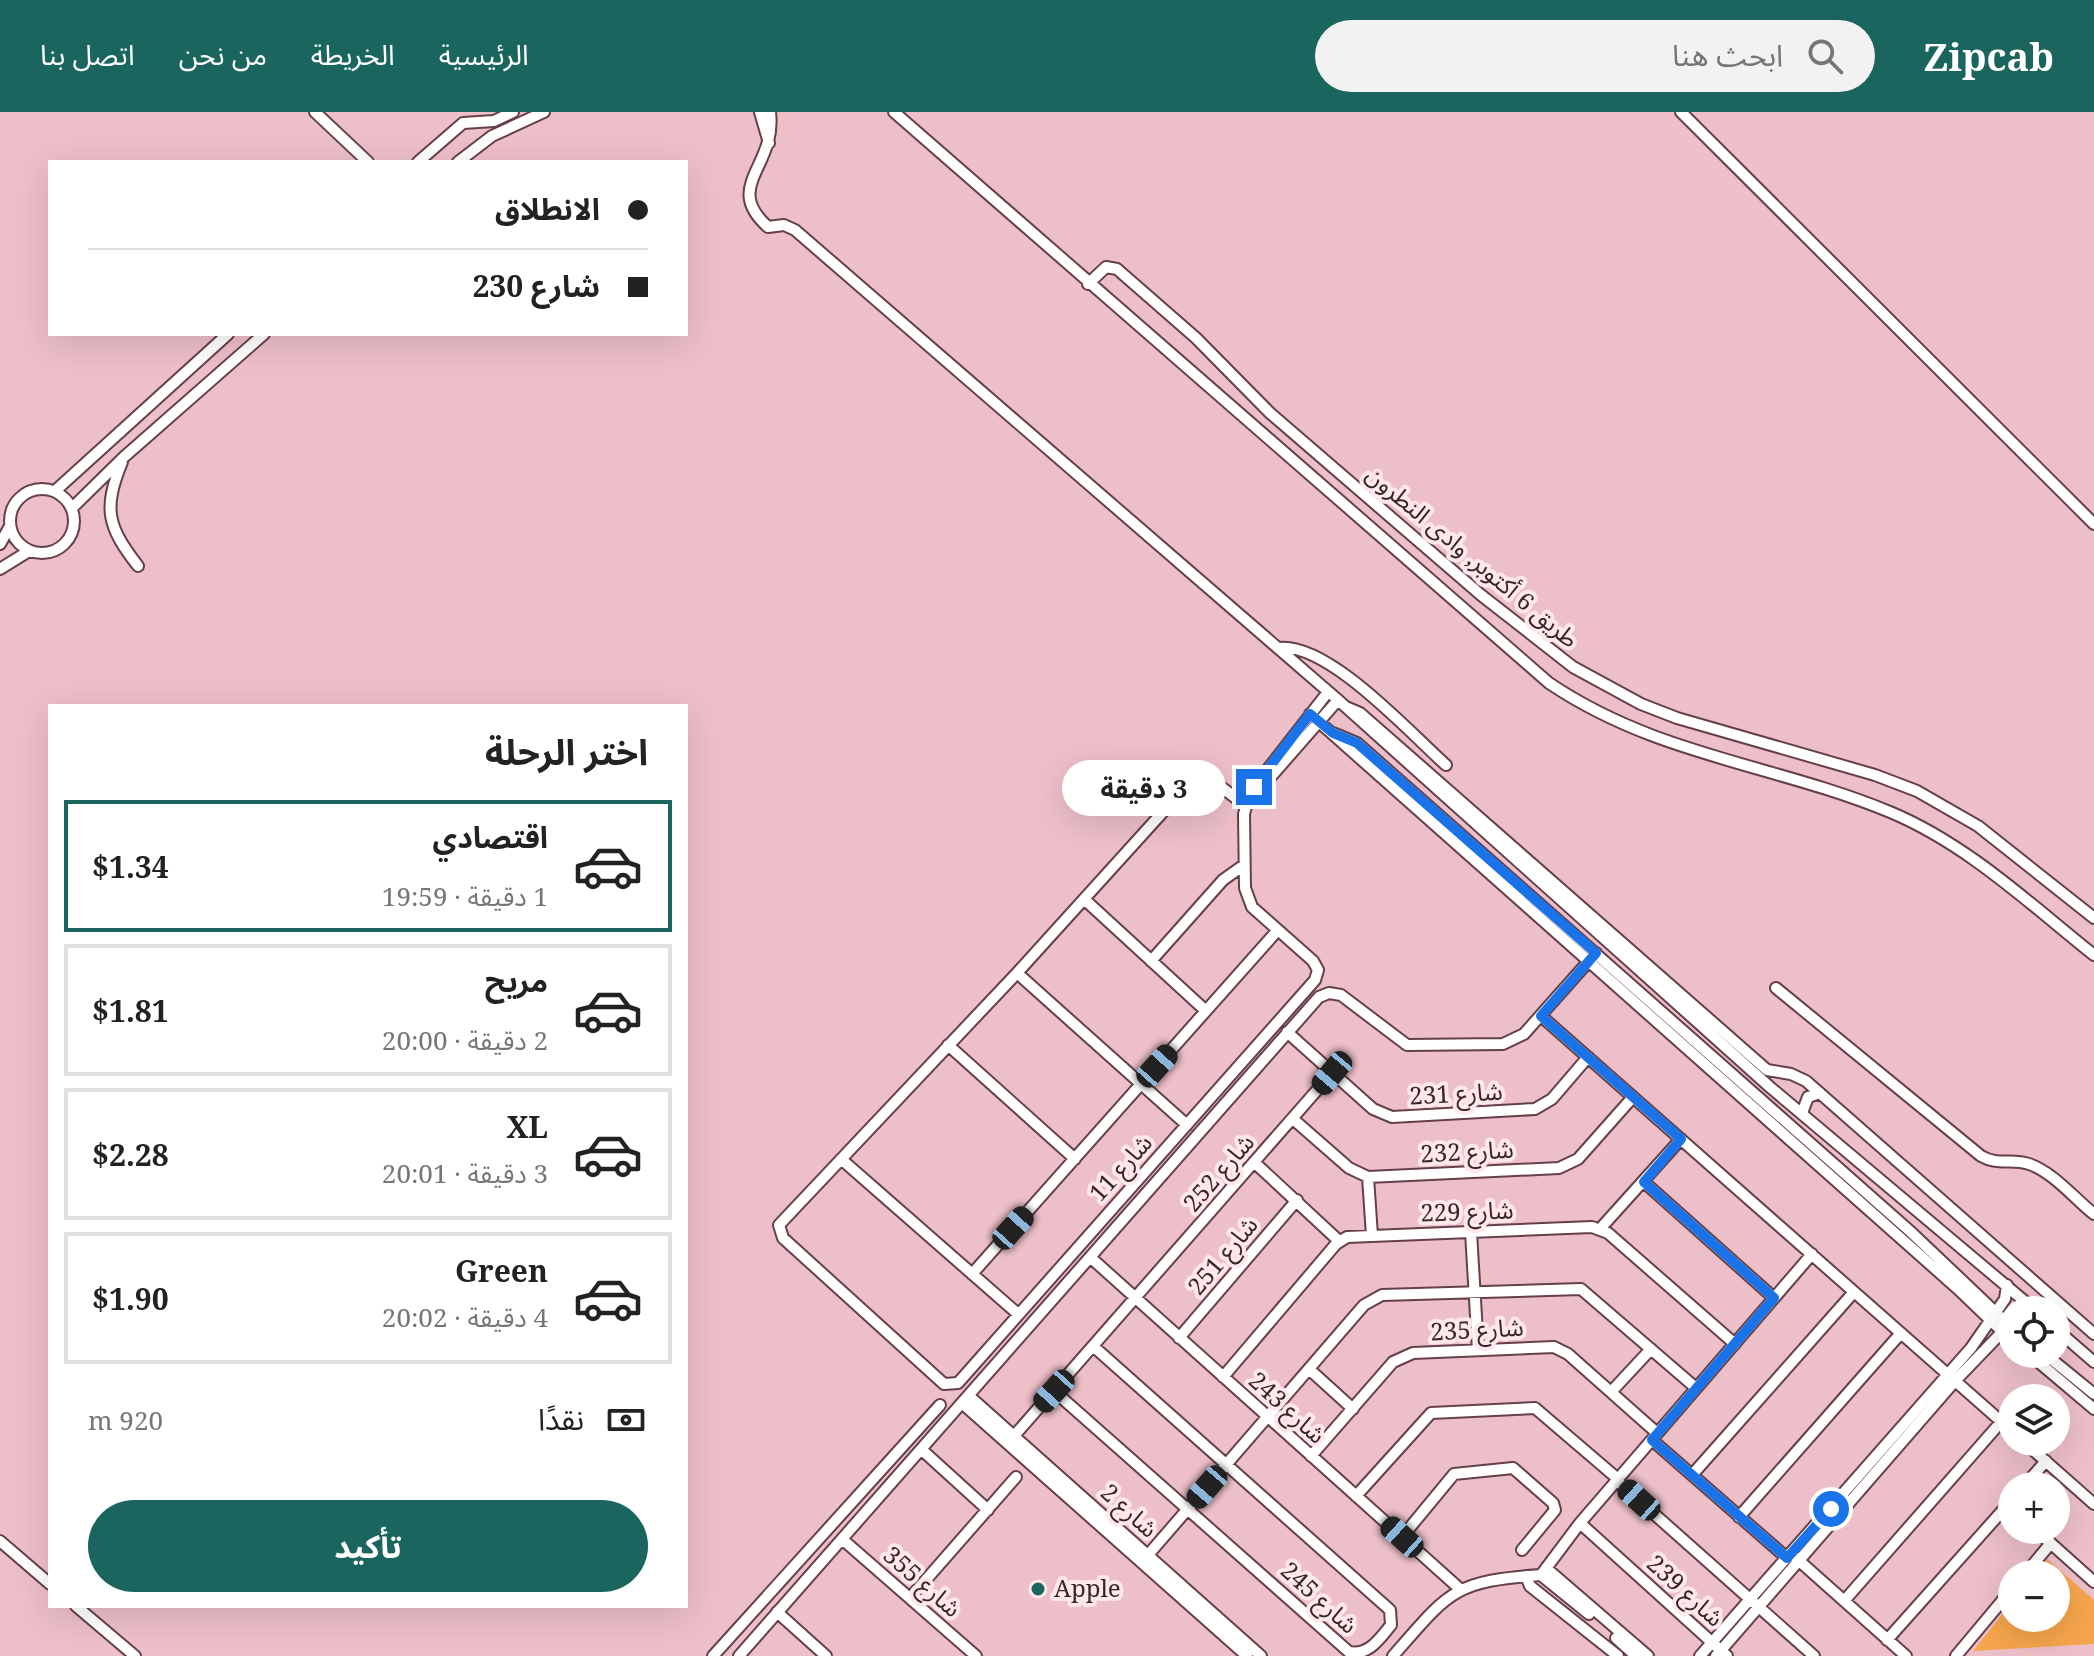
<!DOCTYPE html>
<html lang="ar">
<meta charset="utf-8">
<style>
:root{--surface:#fff;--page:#f2f2f2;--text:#222;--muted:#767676;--line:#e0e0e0;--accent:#1a655d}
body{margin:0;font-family:"Noto Serif","Noto Sans Arabic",serif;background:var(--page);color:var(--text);direction:rtl;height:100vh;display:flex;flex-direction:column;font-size:30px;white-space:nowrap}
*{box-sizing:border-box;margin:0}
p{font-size:26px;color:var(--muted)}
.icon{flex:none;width:44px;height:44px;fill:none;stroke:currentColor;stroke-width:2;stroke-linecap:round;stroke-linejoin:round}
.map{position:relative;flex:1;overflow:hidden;direction:ltr}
.sheet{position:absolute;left:48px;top:592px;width:640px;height:904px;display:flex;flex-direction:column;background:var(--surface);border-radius:0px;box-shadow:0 8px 32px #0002;direction:rtl}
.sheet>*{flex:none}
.banner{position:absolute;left:48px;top:48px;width:640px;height:176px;border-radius:0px;box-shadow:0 8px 32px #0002;direction:rtl;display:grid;align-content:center;height:176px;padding:0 40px;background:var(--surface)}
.controls{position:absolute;left:1998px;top:1184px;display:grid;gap:16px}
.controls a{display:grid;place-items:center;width:72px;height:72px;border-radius:50%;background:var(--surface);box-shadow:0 8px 32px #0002;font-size:40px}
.end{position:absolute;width:36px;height:36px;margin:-18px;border:10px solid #1a73e8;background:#fff;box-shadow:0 0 0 4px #fff}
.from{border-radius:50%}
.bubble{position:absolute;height:56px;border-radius:28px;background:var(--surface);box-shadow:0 8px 32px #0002;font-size:26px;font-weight:700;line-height:56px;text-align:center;direction:rtl}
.car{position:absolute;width:24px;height:48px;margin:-24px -12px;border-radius:10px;box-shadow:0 0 6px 2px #0007;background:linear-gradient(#222 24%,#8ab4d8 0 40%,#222 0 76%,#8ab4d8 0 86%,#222 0)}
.banner b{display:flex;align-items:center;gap:28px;height:76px;font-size:30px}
.banner b+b{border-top:2px solid var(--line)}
.banner i{width:20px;height:20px;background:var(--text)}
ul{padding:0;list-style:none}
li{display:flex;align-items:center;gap:24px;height:132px;margin:0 16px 12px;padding:0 24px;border:4px solid var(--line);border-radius:0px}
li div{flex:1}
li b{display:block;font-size:30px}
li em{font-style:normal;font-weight:700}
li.on{border-color:var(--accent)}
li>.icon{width:72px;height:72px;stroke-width:1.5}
h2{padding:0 40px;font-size:36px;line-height:96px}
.pay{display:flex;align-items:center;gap:20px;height:88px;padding:0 40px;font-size:30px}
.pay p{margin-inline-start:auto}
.action{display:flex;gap:16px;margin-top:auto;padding:16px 40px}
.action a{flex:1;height:92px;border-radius:48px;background:var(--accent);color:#fff;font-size:32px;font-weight:700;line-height:92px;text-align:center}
header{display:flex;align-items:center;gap:48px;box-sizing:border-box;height:112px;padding:0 40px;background:var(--accent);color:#fff}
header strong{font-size:38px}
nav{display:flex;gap:44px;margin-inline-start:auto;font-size:28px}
.search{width:560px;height:72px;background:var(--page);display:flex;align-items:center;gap:20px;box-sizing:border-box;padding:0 28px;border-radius:44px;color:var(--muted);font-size:30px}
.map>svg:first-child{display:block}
</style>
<header>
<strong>Zipcab</strong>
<div class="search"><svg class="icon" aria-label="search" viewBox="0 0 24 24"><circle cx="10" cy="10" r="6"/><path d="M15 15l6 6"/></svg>ابحث هنا</div>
<nav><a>الرئيسية</a><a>الخريطة</a><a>من نحن</a><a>اتصل بنا</a></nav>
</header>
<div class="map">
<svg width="2094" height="1544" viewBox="0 0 2094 1544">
<rect width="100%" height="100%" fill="#edbfc8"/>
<path fill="#f6a54c" d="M2047,1447L2094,1488V1532L1973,1539L2012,1490V1506H2056V1462H2035Z"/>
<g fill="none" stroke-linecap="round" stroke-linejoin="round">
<defs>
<path id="minor" d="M315,0L368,50
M760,0L769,31
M770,0C777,55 722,74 768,115L784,113L795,118L1338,588L1771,976L2035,1198
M894,0L1549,571C1657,644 1774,652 1890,700C1967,732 2030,792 2094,843
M1681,0L2094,412
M418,50L463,11L494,9L513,0
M458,50L492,24L544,0
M1088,172L1106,155L1117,157L1196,226L1270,301L1481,483L1573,555L1641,592L1677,606L1875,663L1917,679L1978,714L2094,806
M122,350C103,397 107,414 138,454
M10 409a32 32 0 1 1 64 0a32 32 0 1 1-64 0Z
M55,379L228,222
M72,396L124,345L264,222
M0,432L10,414
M0,457L29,439
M1278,536C1327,529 1409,620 1446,653
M1346,595L1360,601L1767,958L1791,962L1806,969L2094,1222
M1310,602L1958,1177L2012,1229
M1333,621L1357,631L1912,1121L2012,1216
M1247,692L1338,588
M1245,693L1200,659L1017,861L779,1113L783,1126L944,1272L958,1271L1315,868L1318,858L1313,849L1252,795L1245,776L1244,702L1250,680L1328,580
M1084,787L1206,899
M1151,849L1223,768L1244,753
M1017,861L1187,1013
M1776,876L1981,1044C1998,1054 2012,1046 2029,1052C2053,1060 2075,1087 2094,1102
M1541,904L2012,1319
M1287,920L1373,997L1392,1005L1535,997L1552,987L1588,945
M948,933L1075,1047
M1802,1001L1808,985L1820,981
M1293,1007L1349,1056L1368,1065L1559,1056L1578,1047L1633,985
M841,1047L1018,1202
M1255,1051L1339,1129
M1368,1065L1372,1124
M1644,1070L1774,1186
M1600,1117L1681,1027
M1471,1120L1478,1238
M1090,1145L1460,1477
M972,1162L1277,819
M2056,1217L2094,1250
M1179,1226L1297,1088
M2029,1242L2094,1297
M2045,1242L2094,1282
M1309,1257L1353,1297
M1223,1265L1336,1132L1347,1125L1592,1115L1608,1121L1735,1232
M1054,1279L1349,1540C1369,1544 1380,1526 1391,1513L1390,1498L1093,1234
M1611,1280L1651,1237
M969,1284L1261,1544
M963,1292L1247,1544
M1014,1324L1332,961
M1652,1328L1787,1446
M2024,1330L2094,1392
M922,1338L988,1398
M1311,1344L1393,1250L1413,1241L1554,1235L1568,1242L1657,1321
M1692,1363L1854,1180
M1617,1369L1814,1544
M2024,1374L2046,1349
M1356,1384L1431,1301L1535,1296L1618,1367
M1739,1405L1901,1221
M1580,1411L1727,1544
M2036,1418L2094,1470
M1402,1425L1454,1362L1513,1356L1553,1391L1555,1398L1522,1438
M842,1427L976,1544
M0,1429L50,1472
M1148,1443L1364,1193L1382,1183L1581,1177L1696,1276
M1796,1446L1906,1544
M1546,1456L1648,1544
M2025,1462L2051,1431
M1541,1463L1580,1411L1812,1142
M1541,1463L1589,1502
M1526,1464L1530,1474L1618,1544
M910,1486L1016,1365
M1844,1489L2001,1310
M76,1494L135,1544
M777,1500L826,1544
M1616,1526L1636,1544
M1887,1528L2012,1388
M713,1544L940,1293
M739,1544L1319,885L1329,881L1341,883L1407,933L1503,932L1524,922L1596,841
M1393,1544C1449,1480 1453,1469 1541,1463
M1700,1544L1971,1236L2005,1187L2007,1173
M1716,1544L1955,1269L2005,1217
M1956,1544L2012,1477"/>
</defs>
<use href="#minor" stroke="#664049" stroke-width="14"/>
<use href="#minor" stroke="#fff" stroke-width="10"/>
</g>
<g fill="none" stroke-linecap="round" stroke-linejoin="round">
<path stroke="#1a73e8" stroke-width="10" d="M1254,675L1310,602L1333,621L1357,631L1596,841L1541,904L1681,1027L1644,1070L1774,1186L1652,1328L1787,1446L1831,1397"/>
</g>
<circle fill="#1a655d" stroke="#ffe7eb" stroke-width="3" cx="1038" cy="1477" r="8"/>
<g text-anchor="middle" stroke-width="8" stroke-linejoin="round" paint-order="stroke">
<g font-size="24" fill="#362529" stroke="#ffe7eb">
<text transform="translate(1472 445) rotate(40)" y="8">طريق 6 أكتوبر, وادى النطرون</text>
<text transform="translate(1456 982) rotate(-3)" y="8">شارع 231</text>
<text transform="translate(1467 1040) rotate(-3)" y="8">شارع 232</text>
<text transform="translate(1121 1056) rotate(-48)" y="8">شارع 11</text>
<text transform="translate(1219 1061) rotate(-49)" y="8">شارع 252</text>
<text transform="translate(1467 1100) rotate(-2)" y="8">شارع 229</text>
<text transform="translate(1223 1144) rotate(-50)" y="8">شارع 251</text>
<text transform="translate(1477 1218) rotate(-3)" y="8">شارع 235</text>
<text transform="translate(1287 1296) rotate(42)" y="8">شارع 243</text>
<text transform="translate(1129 1399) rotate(42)" y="8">شارع 2</text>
<text transform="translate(922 1470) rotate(41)" y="8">شارع 355</text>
<text transform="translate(1685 1479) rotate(42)" y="8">شارع 239</text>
<text transform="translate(1319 1486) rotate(42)" y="8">شارع 245</text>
</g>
<g font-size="24" fill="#362529" stroke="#ffe7eb" text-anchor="start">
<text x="1054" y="1485">Apple</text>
</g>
</g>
</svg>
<div class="controls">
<a><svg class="icon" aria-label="locate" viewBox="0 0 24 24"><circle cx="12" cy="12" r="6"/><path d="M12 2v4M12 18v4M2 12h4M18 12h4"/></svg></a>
<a><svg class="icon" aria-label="layers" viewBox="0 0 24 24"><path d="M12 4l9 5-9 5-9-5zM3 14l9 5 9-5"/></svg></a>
<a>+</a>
<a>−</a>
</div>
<i class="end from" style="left:1831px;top:1397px"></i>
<i class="end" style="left:1254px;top:675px"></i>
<div class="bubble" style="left:1062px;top:648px;width:164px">3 دقيقة</div>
<i class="car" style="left:1157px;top:954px;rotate:42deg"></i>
<i class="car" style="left:1332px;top:961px;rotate:220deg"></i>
<i class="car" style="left:1013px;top:1116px;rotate:42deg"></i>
<i class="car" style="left:1054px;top:1279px;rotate:222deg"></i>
<i class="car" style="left:1207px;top:1375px;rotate:221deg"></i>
<i class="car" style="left:1639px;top:1388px;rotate:312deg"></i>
<i class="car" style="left:1402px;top:1425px;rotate:312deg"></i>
<div class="banner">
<b><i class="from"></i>الانطلاق</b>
<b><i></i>شارع 230</b>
</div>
<section class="sheet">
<h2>اختر الرحلة</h2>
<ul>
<li class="on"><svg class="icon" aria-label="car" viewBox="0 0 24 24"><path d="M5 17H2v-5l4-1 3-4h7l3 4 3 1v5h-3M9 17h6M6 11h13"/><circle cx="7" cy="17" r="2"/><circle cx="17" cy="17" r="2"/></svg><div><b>اقتصادي</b><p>1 دقيقة · 19:59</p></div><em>$1.34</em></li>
<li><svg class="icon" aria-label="car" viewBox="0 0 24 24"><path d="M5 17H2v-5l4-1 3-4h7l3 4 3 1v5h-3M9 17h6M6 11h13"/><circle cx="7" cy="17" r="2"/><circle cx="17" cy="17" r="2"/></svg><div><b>مريح</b><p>2 دقيقة · 20:00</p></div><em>$1.81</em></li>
<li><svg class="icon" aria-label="car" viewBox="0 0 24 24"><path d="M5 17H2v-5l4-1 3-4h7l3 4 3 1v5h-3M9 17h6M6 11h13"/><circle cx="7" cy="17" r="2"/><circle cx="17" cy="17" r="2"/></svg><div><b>XL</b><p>3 دقيقة · 20:01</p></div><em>$2.28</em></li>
<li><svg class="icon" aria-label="car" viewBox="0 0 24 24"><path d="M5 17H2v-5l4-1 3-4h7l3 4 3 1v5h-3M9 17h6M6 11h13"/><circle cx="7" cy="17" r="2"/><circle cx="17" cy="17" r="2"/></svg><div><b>Green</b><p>4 دقيقة · 20:02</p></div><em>$1.90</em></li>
</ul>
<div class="pay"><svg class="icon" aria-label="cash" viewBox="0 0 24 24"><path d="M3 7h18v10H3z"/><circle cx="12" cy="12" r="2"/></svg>نقدًا<p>920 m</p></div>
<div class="action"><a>تأكيد</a></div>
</section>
</div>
